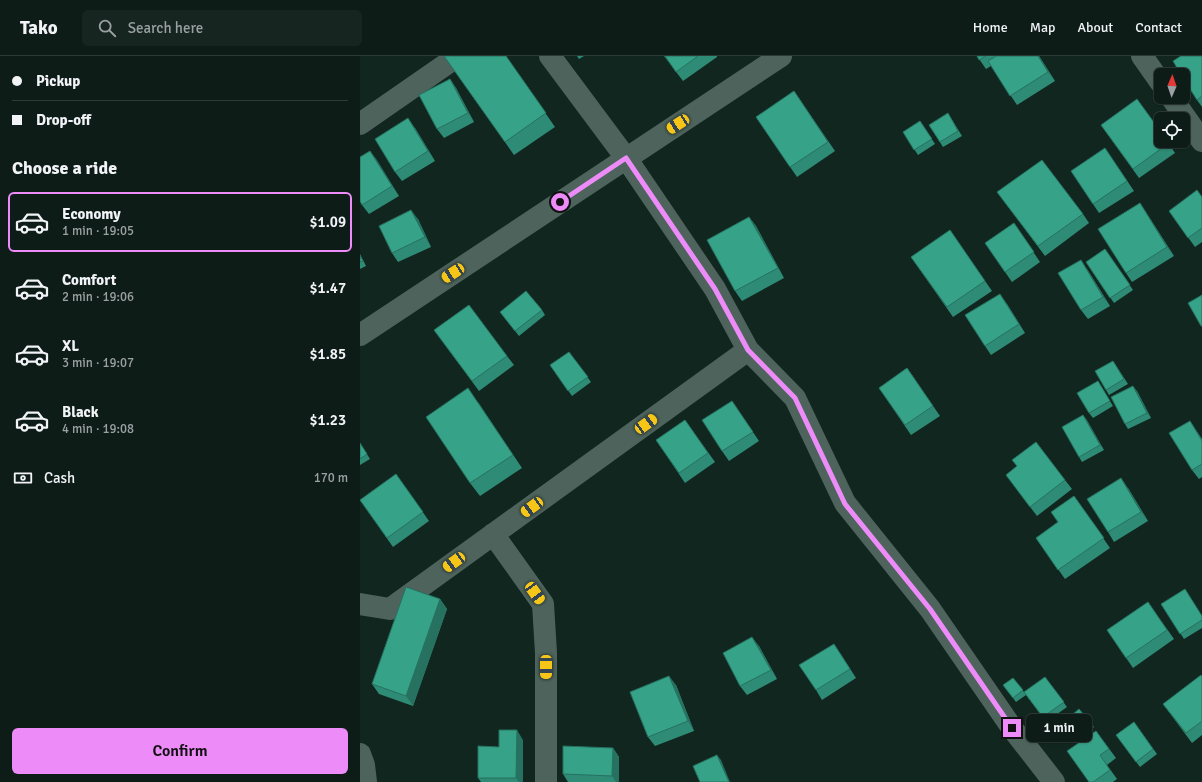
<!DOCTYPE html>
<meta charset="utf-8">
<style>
:root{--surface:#0e1c18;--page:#172521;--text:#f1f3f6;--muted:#9ba1a2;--line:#2e3a37;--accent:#ed8cf9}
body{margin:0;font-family:Signika,sans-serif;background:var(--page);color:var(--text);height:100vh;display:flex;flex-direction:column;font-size:15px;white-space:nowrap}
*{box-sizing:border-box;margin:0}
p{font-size:13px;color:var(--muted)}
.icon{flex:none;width:22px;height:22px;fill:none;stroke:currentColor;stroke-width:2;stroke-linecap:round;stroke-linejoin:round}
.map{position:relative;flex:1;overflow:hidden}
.panel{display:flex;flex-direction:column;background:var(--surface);width:360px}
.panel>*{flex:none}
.banner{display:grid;align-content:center;height:88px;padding:0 12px;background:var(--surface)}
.needle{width:26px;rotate:2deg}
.controls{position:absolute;left:794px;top:12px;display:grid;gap:8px}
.controls a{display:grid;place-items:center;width:36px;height:36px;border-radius:6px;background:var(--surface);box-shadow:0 1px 3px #0004,0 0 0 1px var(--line);font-size:20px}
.end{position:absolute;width:18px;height:18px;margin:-9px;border:5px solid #ed8cf9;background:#111;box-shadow:0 0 0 2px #111}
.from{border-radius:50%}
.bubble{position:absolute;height:28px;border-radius:6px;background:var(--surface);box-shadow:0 1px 3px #0004,0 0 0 1px var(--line);font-size:13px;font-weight:600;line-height:28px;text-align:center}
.car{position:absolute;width:12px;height:24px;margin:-12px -6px;border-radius:5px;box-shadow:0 0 3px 1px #0007;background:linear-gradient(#f5c518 24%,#345 0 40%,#f5c518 0 76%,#345 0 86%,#f5c518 0)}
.banner b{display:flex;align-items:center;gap:14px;height:38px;font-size:15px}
.banner b+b{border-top:1px solid var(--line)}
.banner i{width:10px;height:10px;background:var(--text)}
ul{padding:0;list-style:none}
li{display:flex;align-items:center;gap:12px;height:60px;margin:0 8px 6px;padding:0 4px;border:2px solid transparent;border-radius:6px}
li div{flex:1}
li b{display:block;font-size:15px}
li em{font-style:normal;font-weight:600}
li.on{border-color:var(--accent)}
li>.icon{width:36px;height:36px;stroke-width:1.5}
h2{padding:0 12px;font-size:18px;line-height:48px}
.pay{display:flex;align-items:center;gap:10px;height:44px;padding:0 12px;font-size:15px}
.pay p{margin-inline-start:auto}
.primary-button{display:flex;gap:8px;margin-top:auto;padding:8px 12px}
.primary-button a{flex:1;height:46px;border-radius:6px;background:var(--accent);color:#111;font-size:16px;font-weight:600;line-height:46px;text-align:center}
header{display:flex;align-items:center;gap:24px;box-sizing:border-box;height:56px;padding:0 20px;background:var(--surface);border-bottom:1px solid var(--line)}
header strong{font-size:19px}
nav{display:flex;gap:22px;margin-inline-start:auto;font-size:14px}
.search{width:280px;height:36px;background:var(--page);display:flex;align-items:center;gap:10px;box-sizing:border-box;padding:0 14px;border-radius:6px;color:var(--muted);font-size:15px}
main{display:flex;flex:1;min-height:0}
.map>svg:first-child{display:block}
</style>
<header>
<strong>Tako</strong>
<div class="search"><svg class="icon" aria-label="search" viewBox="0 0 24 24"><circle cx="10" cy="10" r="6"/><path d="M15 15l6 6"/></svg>Search here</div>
<nav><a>Home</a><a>Map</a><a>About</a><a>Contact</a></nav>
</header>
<main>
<section class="panel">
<div class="banner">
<b><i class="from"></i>Pickup</b>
<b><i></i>Drop-off</b>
</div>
<h2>Choose a ride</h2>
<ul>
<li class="on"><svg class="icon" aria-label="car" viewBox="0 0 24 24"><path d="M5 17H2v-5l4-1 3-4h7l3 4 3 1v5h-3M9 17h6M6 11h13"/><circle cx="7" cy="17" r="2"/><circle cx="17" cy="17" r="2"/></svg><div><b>Economy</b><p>1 min · 19:05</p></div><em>$1.09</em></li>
<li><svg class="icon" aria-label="car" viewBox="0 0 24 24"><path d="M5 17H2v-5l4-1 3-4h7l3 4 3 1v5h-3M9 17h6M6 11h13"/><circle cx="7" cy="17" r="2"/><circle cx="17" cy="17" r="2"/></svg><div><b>Comfort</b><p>2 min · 19:06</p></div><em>$1.47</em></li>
<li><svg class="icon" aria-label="car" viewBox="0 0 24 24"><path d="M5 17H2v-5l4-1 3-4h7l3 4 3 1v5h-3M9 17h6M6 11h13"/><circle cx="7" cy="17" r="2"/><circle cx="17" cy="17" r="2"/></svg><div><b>XL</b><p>3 min · 19:07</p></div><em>$1.85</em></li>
<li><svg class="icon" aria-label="car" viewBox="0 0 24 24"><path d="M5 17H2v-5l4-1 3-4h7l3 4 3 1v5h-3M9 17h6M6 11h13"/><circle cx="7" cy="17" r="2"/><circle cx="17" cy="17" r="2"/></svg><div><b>Black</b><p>4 min · 19:08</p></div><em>$1.23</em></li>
</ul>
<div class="pay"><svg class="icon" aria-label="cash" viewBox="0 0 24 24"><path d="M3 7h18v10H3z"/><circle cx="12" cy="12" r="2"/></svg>Cash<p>170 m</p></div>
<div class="primary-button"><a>Confirm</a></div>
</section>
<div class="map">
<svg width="842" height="726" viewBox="0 0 842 726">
<rect width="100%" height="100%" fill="#122620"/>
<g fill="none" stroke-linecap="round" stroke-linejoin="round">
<path stroke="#4d635c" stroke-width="22" d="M190,0L266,102L355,233L388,294L435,342L485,447L570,553L652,672L694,726
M782,0L801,27
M811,41L842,85
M0,68L98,0
M0,279L421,0
M133,478L183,548L186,597V726
M0,548L30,553L388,294
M0,698L4,709L6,726"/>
</g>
<path fill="#2e8b75" d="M84,0H146L195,71L154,99Z
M217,0H224L219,3Z
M304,0H357V1L323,25Z
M617,0H679L695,25L657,49L631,10L626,13Z
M842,0V51L837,44Z
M90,23L96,32L114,66L84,82L77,73Z
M434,35L475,95L437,121L396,61Z
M591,62L602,80L583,91L569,69Z
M560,65L575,88L558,99L543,76Z
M741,69L807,85L815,97L779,122Z
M55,72L75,105L42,125L35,116Z
M745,92L774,135L739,157L711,115Z
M10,95L39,140L9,158L2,149Z
M637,136L723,158L729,167L685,200Z
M842,141V186L835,191L809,155Z
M780,147L814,200L772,226L766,217Z
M389,161L396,170L424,222L382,245L375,235Z
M58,163L71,191L38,206L32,197Z
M654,167L680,206L652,226L625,187Z
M590,174L632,235L593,261L551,201Z
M745,193L773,234L754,247L726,206Z
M0,198L6,210L0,213Z
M727,213L750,250L728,263L721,254Z
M647,248L665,277L631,299L625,290Z
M182,254L185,259L159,280L140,256Z
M74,274L147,300L154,309L119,335Z
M209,296L231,326L212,340L190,309Z
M753,305L768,328L749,339L746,334Z
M547,312L580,360L551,379L519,332Z
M741,330L753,350L733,362L729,357Z
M777,335L791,362L768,373L765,368Z
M372,345L399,385L369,405L362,395Z
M118,346L162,412L120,440L110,427Z
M723,359L744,394L722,406L719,401Z
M325,364L355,406L325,427L296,384Z
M830,365L842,383V421L839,423L832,414Z
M0,387L10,403L0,409Z
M657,410L705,424L712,433L677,460L646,419Z
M36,418L69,465L33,491L0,444Z
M768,432L788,465L754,486L748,476Z
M714,440L750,492L705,523L676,482L698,466Z
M80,543L87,553L53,650L19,638L12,628Z
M788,546L814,583L773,612L747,574Z
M801,548L842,560V572L824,583Z
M399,590L417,623L387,639L380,630Z
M480,597L496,622L462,644L456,634Z
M685,621L707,651L686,666L666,639L656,646L643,629L653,622L664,636Z
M842,621V679L832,687L803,648Z
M316,629L334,675L295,690L288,681Z
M730,666L734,671L715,686L705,673Z
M774,666L797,698L780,711L756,679Z
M736,675L756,702L747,709L757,723L753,726H729Z
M163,684V726H121L118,722L139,691Z
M253,692L259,701V726H208L203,718Z"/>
<path fill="#26715f" d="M678,0H679L695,25L688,16Z
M90,23L96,32L114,66L108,57Z
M48,62L55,72L75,105L68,95Z
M10,95L17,104L39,140L32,130Z
M780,147L786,156L814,200L807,191Z
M51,154L58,163L71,191L65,181Z
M389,161L396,170L424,222L418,212Z
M721,204L727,213L750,250L743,241Z
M640,238L647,248L665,277L659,268Z
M773,330L777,335L791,362L787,357Z
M723,359L727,364L744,394L740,389Z
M761,422L768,432L788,465L781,456Z
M80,543L87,553L53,650L46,640Z
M392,581L399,590L417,623L411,614Z
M309,620L316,629L334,675L328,665Z
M157,674L163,684V726H159L156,722Z
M253,692L259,701V726H256L252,720Z
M357,699L361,704L370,726H369Z"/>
<path fill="#36a288" stroke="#26715f" d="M84,0H146L186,57L145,86Z
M305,0H338L316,16Z
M617,0H626L619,4Z
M636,0H678L688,16L650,40L628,5Z
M821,0H842V40L837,44L823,22V19H821L813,5Z
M90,23L108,57L77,73L59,39Z
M434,35L468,86L430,111L396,61Z
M777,43L801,76V85H807L809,87L773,113L741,69Z
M588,57L598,75L580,86L569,69Z
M48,62L68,95L35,116L15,83Z
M560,65L572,83L554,94L543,76Z
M745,92L767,125L733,148L711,115Z
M10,95L32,130L2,149L0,145V101Z
M682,104L723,158L678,190L637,136Z
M837,134L842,141V172L828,182L809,155Z
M780,147L807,191L766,217L738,173Z
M51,154L65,181L32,197L19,170Z
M389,161L418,212L375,235L347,184Z
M654,167L674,196L645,216L625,187Z
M590,174L625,225L587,251L551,201Z
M745,193L770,229L750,242L726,206Z
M0,200L3,205L0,206Z
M721,204L743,241L721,254L698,217Z
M166,235L182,254L155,275L140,256Z
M640,238L659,268L625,290L605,259Z
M842,239V270H841L828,247Z
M109,249L147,300L112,325L74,274Z
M209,296L228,321L208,335L190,309Z
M753,305L764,323L746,334L735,315Z
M547,312L573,350L545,369L519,332Z
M738,325L750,345L729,357L717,337Z
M773,330L787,357L765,368L751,341Z
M108,332L153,399L110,427L66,361Z
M372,345L393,376L362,395L342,364Z
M723,359L740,389L719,401L702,371Z
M325,364L348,397L319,417L296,384Z
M830,365L842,385V408L832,414L809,377Z
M676,386L705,424L670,451L646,419L657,410L652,404Z
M0,387L7,398L0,403Z
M36,418L63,456L27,482L0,444Z
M761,422L781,456L748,476L727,443Z
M714,440L744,482L698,514L676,482L698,466L691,456Z
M46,531L80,543L46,640L12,628Z
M825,533L842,560V564L820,578L801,548Z
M788,546L807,574L766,602L747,574Z
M392,581L411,614L380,630L363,597Z
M474,588L490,613L456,634L439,609Z
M841,619L842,621V665L826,677L803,648Z
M309,620L328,665L288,681L270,636Z
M685,621L704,646L683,661L664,636Z
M653,622L663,634L653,642L643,629Z
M719,653L730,666L711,682L701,668Z
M774,666L793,693L776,706L756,679Z
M139,674H157L156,722H118V690L139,691Z
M736,675L749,693L740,699L750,714L733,726H729L707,695Z
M203,690L253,692L252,720L203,718Z
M357,699L369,726H340L333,710Z"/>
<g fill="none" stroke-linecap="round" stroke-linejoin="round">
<path stroke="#ed8cf9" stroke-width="5" d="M200,146L266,102L355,233L388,294L435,342L485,448L570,553L652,672"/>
</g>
</svg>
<div class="controls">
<a><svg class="needle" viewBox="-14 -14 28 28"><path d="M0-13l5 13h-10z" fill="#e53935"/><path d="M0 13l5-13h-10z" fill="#9ba1a2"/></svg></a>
<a><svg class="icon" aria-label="locate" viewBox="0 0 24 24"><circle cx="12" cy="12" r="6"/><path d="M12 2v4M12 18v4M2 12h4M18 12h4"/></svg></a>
</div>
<i class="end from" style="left:200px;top:146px"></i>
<i class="end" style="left:652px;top:672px"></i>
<div class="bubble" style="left:666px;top:658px;width:66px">1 min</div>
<i class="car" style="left:318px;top:68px;rotate:237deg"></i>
<i class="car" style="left:93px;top:217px;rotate:237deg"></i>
<i class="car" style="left:286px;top:368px;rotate:54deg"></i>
<i class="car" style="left:172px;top:451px;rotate:234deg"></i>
<i class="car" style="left:94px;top:506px;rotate:234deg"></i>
<i class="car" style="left:175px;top:537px;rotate:144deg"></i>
<i class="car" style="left:186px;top:611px;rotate:180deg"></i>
</div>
</main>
